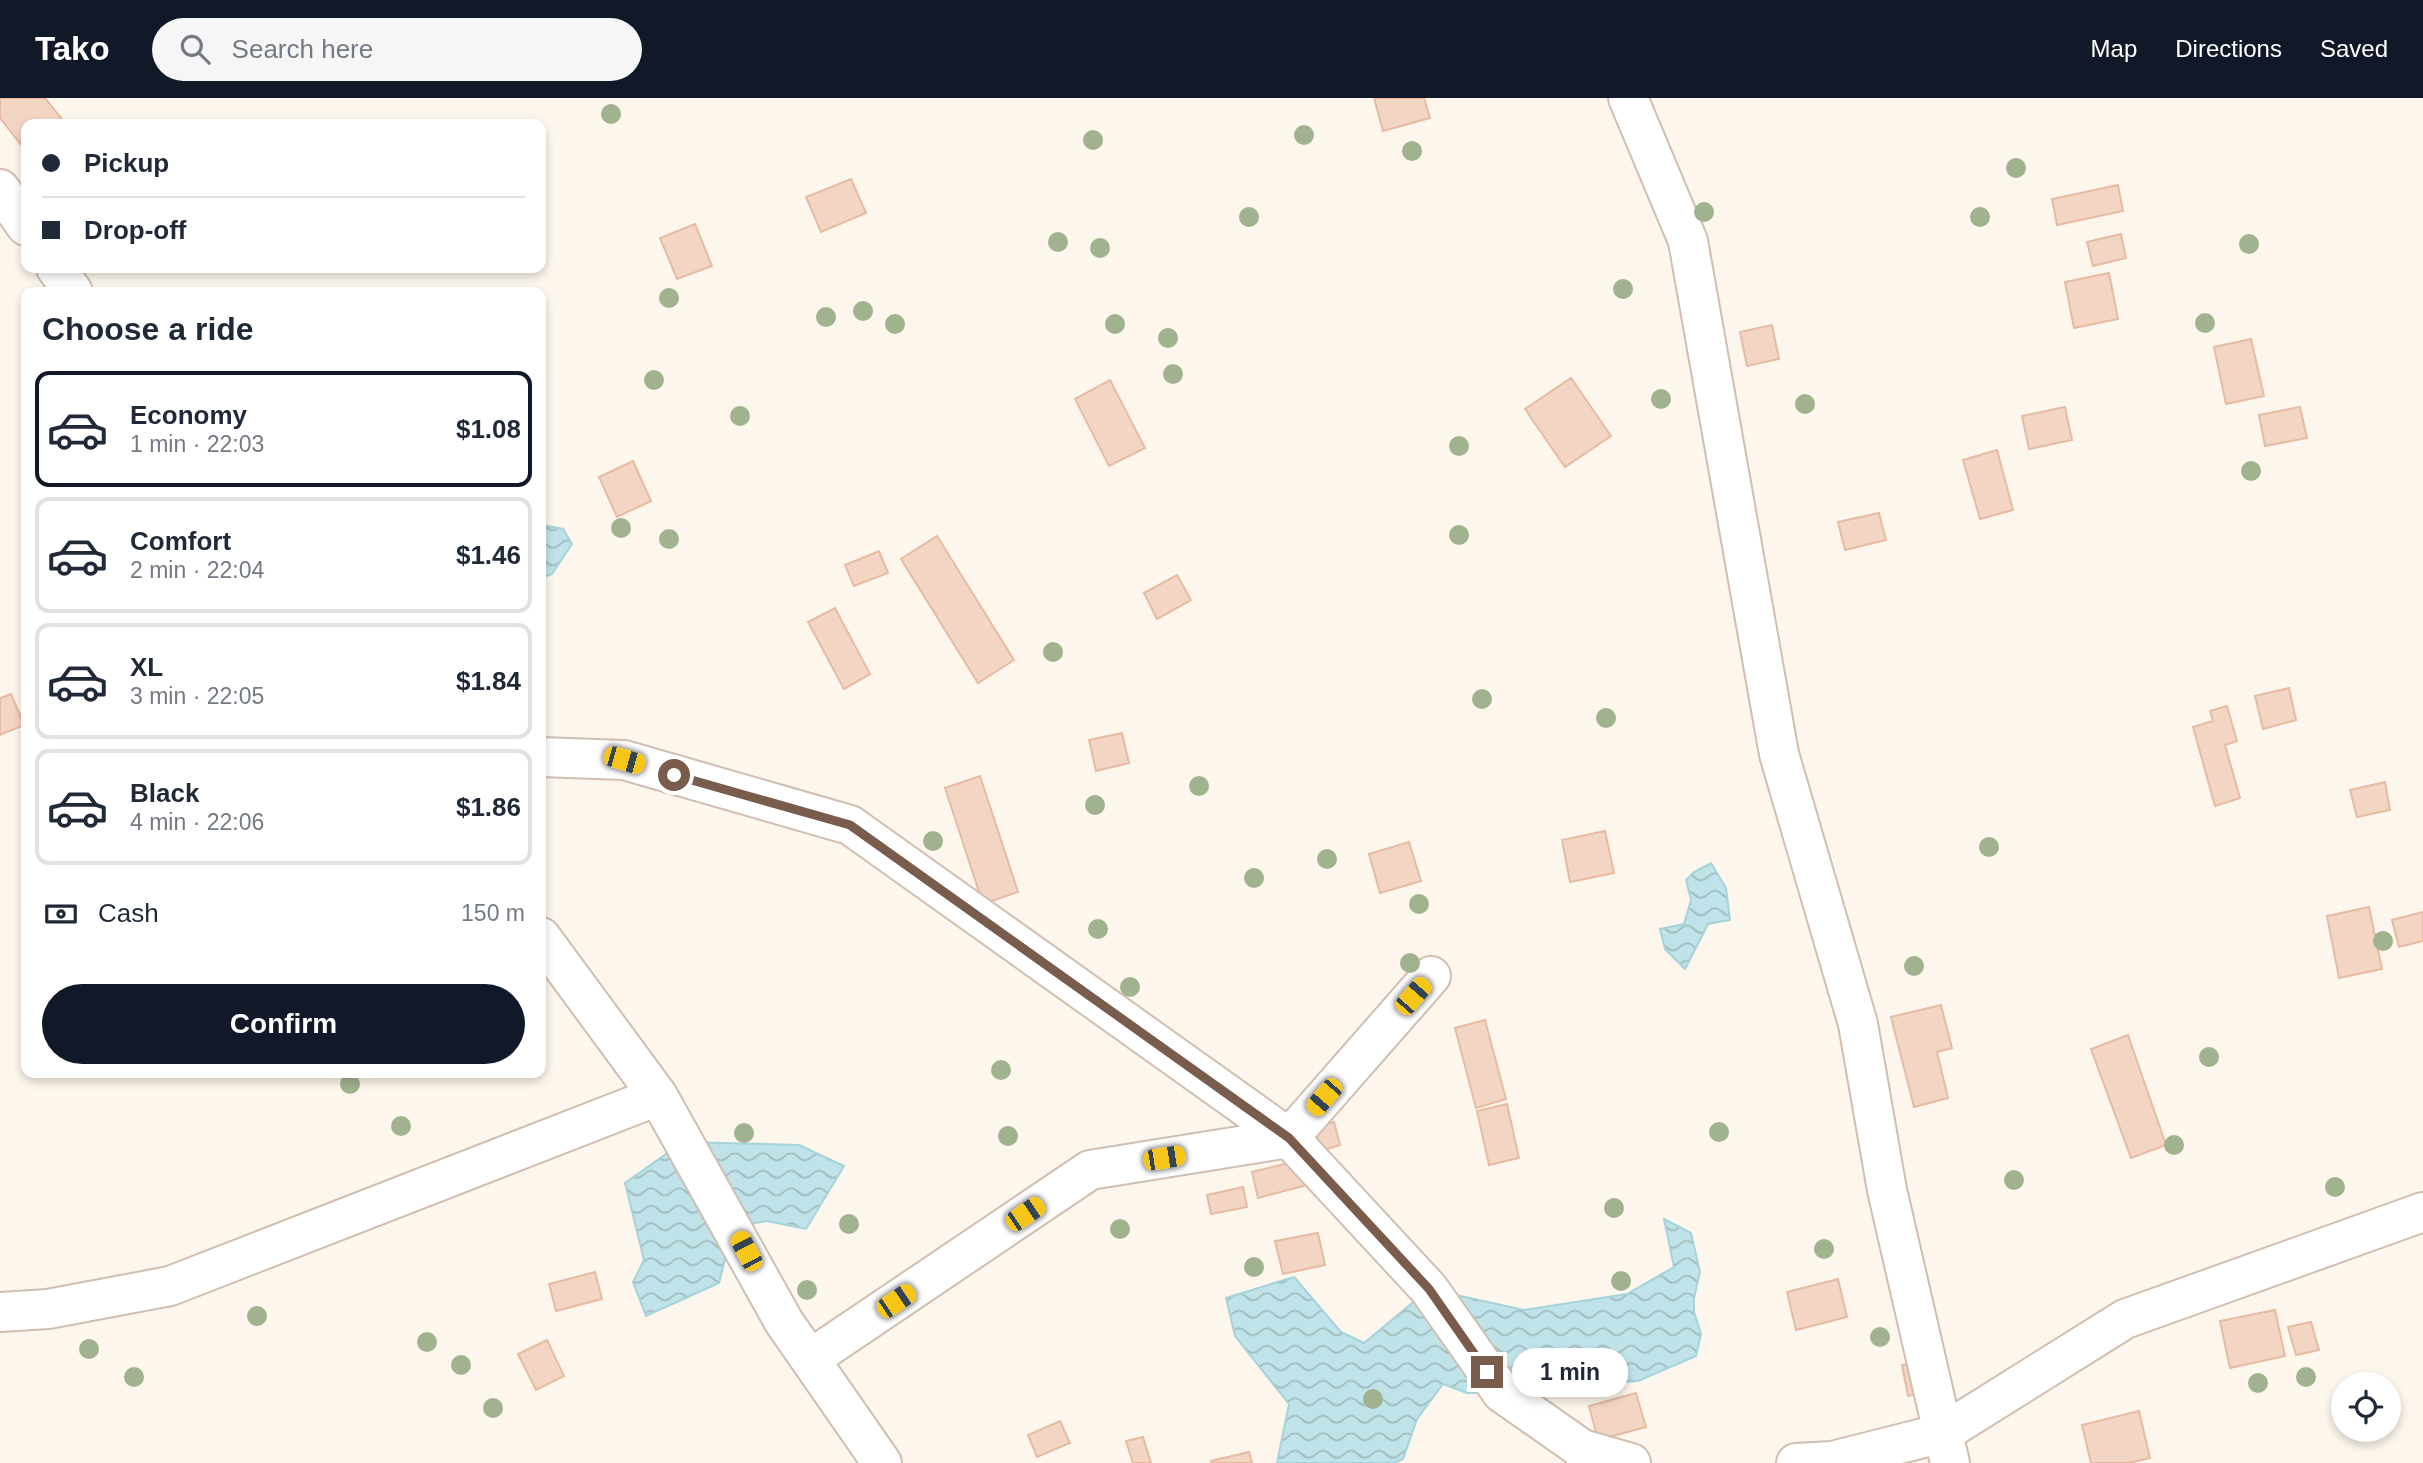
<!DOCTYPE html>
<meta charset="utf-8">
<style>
:root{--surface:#fff;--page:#f6f6f7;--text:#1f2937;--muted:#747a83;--line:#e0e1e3;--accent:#111827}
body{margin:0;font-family:Helvetica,sans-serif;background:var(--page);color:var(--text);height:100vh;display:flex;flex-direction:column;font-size:26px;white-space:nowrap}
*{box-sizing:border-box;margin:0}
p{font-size:23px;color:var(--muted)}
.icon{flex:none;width:38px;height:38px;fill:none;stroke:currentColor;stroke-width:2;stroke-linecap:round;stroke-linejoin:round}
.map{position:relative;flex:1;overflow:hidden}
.details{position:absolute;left:21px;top:189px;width:525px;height:791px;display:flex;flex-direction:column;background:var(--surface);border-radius:14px;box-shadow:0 4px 10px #0003}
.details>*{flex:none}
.hud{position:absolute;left:21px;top:21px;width:525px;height:154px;border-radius:14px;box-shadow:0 4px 10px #0003;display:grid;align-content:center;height:154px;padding:0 21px;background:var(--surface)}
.buttons{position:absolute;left:2331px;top:1274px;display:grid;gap:14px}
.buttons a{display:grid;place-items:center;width:70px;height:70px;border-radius:50%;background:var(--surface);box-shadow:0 4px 10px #0003;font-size:35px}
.end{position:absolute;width:32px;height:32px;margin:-16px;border:9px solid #7a5c4d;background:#fff;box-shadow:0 0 0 4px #fff}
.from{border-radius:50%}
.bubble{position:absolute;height:49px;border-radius:24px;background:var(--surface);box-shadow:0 4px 10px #0003;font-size:23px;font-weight:600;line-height:49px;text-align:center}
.car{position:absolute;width:21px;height:42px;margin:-21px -10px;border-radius:9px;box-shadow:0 0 5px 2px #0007;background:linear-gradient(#f5c518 24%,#345 0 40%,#f5c518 0 76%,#345 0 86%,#f5c518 0)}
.hud b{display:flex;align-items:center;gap:24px;height:66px;font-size:26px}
.hud b+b{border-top:2px solid var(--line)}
.hud i{width:18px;height:18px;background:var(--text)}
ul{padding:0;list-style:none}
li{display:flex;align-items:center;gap:21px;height:116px;margin:0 14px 10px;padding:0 7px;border:4px solid var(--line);border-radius:14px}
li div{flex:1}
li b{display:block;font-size:26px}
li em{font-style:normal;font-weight:600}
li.selected{border-color:var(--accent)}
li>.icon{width:63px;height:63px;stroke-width:1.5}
h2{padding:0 21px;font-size:32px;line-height:84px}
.pay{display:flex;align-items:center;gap:18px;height:77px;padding:0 21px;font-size:26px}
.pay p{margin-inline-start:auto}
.cta{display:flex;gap:14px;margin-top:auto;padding:14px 21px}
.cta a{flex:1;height:80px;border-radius:42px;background:var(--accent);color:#fff;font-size:28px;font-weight:600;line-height:80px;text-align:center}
header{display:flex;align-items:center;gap:42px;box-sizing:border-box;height:98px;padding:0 35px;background:var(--accent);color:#fff}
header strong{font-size:33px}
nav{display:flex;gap:38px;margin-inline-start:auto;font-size:24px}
.search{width:490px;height:63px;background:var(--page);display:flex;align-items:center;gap:18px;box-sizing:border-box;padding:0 24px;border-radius:38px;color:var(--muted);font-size:26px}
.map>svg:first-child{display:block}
</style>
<header>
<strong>Tako</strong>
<div class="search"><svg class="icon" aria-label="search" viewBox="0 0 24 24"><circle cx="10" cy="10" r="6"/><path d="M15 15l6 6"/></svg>Search here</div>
<nav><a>Map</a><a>Directions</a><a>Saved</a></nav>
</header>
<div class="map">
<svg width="2423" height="1365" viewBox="0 0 2423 1365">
<defs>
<pattern id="water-waves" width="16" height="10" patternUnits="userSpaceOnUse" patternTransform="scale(1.75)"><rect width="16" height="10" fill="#bfe3e8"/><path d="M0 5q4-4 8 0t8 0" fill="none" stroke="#a0bbbe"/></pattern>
</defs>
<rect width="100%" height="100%" fill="#fdf6ec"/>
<path fill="url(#water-waves)" stroke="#a5d3da" stroke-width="2" d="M542,427L563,431L572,446L552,476L541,480Z
M1711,765L1726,790L1730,822L1708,826L1685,871L1665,851L1660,831L1684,826L1691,802L1686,782L1694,774Z
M683,1044L799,1047L844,1068L806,1131L767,1123L733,1129L719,1185L646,1218L633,1184L644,1162L625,1085Z
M1664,1121L1691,1135L1700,1174L1694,1200V1214L1701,1236L1696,1258L1638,1283L1551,1288L1502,1295H1467L1443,1286L1417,1321L1403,1361L1394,1365H1277L1289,1306L1235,1238L1226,1200L1294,1179L1341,1234L1364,1245L1429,1191L1524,1212L1627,1196L1674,1169Z"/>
<path fill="#f3d5c3" stroke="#e6bba3" stroke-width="2" d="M0,0H45L65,25L26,26V53L0,20Z
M1374,0H1424L1430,20L1383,33Z
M851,81L866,115L821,134L806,99Z
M2118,87L2123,113L2057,127L2052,101Z
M695,126L712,168L677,181L660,140Z
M2121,136L2126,160L2093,168L2087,144Z
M2109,175L2118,221L2074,230L2065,184Z
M1772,227L1779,261L1747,268L1740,234Z
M2251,241L2264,298L2226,306L2214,249Z
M1571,280L1611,338L1565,369L1525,311Z
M1110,282L1145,350L1109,368L1075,301Z
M2065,309L2072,342L2029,351L2022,318Z
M2300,309L2307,340L2265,348L2259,317Z
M1997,352L2013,412L1980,421L1963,362Z
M633,363L651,403L617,419L599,379Z
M1879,415L1886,442L1845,452L1838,424Z
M937,438L1014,562L978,585L901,461Z
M879,453L888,475L854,488L845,467Z
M1177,477L1191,502L1157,521L1144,495Z
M835,510L870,576L844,591L808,524Z
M2289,590L2296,622L2263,631L2255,598Z
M11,596L24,627L0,637V600Z
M2227,608L2237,643L2225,647L2240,700L2215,708L2193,629L2213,623L2210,613Z
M1122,635L1129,665L1096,673L1089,642Z
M980,678L1018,794L983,806L945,690Z
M2385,684L2390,712L2357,719L2350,692Z
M1605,733L1614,775L1570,784L1562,742Z
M1409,744L1421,783L1380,795L1369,756Z
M2369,809L2382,871L2339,880L2327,818Z
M2423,814V843L2399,849L2392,822Z
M1941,907L1952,950L1937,954L1948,1000L1914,1009L1891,919Z
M1485,922L1506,1001L1476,1010L1455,930Z
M2128,937L2166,1047L2131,1060L2091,951Z
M1507,1006L1519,1060L1489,1067L1477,1013Z
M1334,1024L1340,1047L1321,1053L1314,1029Z
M1305,1061L1311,1086L1258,1100L1252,1074Z
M1243,1089L1247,1109L1211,1116L1207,1097Z
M1318,1135L1325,1167L1283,1176L1275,1143Z
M595,1174L602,1201L556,1213L549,1186Z
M1838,1181L1847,1219L1796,1232L1787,1194Z
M2275,1212L2285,1258L2230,1270L2220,1223Z
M2311,1224L2319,1252L2296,1257L2288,1229Z
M547,1242L564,1278L536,1292L518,1256Z
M1926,1262L1932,1292L1908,1298L1902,1267Z
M1636,1295L1646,1329L1598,1342L1589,1308Z
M2139,1313L2150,1360L2128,1365H2091L2082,1327Z
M1060,1323L1070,1345L1037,1359L1028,1337Z
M1143,1339L1151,1365H1133L1126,1343Z
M1249,1354L1252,1365H1212L1211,1363Z"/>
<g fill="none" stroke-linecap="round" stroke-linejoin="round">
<defs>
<path id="minor" d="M1628,0L1688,143L1779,656L1858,926L1887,1092L1950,1365
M0,91L26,128
M56,170L73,194
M541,659L624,662L850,727L1289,1040L1429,1191L1502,1295L1582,1351L1588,1365
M541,839L658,998L784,1224L882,1365
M0,1214L48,1211L170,1188L658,998
M810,1261L1090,1072L1289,1040L1431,878
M1582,1351L1631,1365
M1796,1365L1832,1363L1943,1335L2125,1221L2423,1114"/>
</defs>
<use href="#minor" stroke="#d1beb0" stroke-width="42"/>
<use href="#minor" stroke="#fff" stroke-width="38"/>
</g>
<g fill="#a0b28e">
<circle cx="611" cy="16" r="10"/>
<circle cx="1304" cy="37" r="10"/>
<circle cx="1093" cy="42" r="10"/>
<circle cx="1412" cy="53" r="10"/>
<circle cx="2016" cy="70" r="10"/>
<circle cx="1704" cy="114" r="10"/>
<circle cx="1249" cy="119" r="10"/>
<circle cx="1980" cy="119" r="10"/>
<circle cx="1058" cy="144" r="10"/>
<circle cx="2249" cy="146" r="10"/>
<circle cx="1100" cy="150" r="10"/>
<circle cx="1623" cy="191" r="10"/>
<circle cx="669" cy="200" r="10"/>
<circle cx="863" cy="213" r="10"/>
<circle cx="826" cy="219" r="10"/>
<circle cx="2205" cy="225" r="10"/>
<circle cx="895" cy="226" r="10"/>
<circle cx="1115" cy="226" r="10"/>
<circle cx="1168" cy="240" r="10"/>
<circle cx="1173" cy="276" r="10"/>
<circle cx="654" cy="282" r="10"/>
<circle cx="1661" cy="301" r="10"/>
<circle cx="1805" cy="306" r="10"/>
<circle cx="740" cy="318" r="10"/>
<circle cx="1459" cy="348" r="10"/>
<circle cx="2251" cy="373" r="10"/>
<circle cx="621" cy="430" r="10"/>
<circle cx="1459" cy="437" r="10"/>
<circle cx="669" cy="441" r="10"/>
<circle cx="1053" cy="554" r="10"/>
<circle cx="1482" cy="601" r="10"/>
<circle cx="1606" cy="620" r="10"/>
<circle cx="1199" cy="688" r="10"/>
<circle cx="1095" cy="707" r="10"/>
<circle cx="933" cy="743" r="10"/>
<circle cx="1989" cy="749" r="10"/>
<circle cx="1327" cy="761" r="10"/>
<circle cx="1254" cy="780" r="10"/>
<circle cx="1419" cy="806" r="10"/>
<circle cx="1098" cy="831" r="10"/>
<circle cx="2383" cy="843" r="10"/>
<circle cx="1410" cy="865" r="10"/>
<circle cx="1914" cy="868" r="10"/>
<circle cx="1130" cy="889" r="10"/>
<circle cx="2209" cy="959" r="10"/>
<circle cx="1001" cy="972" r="10"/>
<circle cx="350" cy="986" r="10"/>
<circle cx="401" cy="1028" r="10"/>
<circle cx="1719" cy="1034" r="10"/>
<circle cx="744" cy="1035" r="10"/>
<circle cx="1008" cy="1038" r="10"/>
<circle cx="2174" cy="1047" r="10"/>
<circle cx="2014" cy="1082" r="10"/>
<circle cx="2335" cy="1089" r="10"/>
<circle cx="1614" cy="1110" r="10"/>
<circle cx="849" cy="1126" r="10"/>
<circle cx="1120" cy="1131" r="10"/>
<circle cx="1824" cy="1151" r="10"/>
<circle cx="1254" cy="1169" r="10"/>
<circle cx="1621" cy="1183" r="10"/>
<circle cx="807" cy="1192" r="10"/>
<circle cx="257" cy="1218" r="10"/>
<circle cx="1880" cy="1239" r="10"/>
<circle cx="427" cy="1244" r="10"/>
<circle cx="89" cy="1251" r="10"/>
<circle cx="461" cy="1267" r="10"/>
<circle cx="134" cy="1279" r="10"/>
<circle cx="2306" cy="1279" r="10"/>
<circle cx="2258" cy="1285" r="10"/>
<circle cx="1373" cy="1301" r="10"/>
<circle cx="493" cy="1310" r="10"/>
</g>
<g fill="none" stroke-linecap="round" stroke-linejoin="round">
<path stroke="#7a5c4d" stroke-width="9" d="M674,677L850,727L1289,1040L1429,1191L1487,1274"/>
</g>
</svg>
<div class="buttons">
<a><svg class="icon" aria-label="locate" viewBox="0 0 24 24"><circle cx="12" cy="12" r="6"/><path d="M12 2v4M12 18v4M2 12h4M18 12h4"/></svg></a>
</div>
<i class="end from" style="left:674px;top:677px"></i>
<i class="end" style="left:1487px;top:1274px"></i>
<div class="bubble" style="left:1512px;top:1250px;width:116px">1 min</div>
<i class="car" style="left:624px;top:662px;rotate:106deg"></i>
<i class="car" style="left:1413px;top:898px;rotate:41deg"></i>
<i class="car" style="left:1324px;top:999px;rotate:221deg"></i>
<i class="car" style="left:1164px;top:1060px;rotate:81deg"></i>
<i class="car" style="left:1025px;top:1116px;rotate:56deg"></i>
<i class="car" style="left:746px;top:1153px;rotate:332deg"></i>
<i class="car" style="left:896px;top:1203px;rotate:56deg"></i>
<div class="hud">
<b><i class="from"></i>Pickup</b>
<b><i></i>Drop-off</b>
</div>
<section class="details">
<h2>Choose a ride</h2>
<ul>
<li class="selected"><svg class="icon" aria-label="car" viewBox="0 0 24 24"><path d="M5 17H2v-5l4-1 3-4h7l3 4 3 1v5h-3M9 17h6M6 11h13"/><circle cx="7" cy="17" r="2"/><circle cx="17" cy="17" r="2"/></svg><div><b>Economy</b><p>1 min · 22:03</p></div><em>$1.08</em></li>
<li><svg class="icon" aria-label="car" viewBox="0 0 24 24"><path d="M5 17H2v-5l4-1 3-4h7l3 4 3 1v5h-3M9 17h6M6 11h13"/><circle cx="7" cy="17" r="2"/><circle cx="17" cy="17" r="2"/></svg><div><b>Comfort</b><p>2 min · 22:04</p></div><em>$1.46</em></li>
<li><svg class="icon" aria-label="car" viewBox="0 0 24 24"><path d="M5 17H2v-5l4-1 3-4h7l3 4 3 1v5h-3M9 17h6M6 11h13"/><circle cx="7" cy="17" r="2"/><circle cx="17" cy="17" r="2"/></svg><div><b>XL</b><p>3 min · 22:05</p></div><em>$1.84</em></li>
<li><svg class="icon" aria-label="car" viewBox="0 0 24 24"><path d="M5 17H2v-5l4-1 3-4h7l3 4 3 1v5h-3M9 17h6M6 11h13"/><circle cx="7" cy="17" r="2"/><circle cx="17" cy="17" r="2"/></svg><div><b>Black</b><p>4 min · 22:06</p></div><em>$1.86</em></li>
</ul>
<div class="pay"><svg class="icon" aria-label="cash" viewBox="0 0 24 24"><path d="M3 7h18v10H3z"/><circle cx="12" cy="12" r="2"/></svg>Cash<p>150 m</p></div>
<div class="cta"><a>Confirm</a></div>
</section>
</div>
